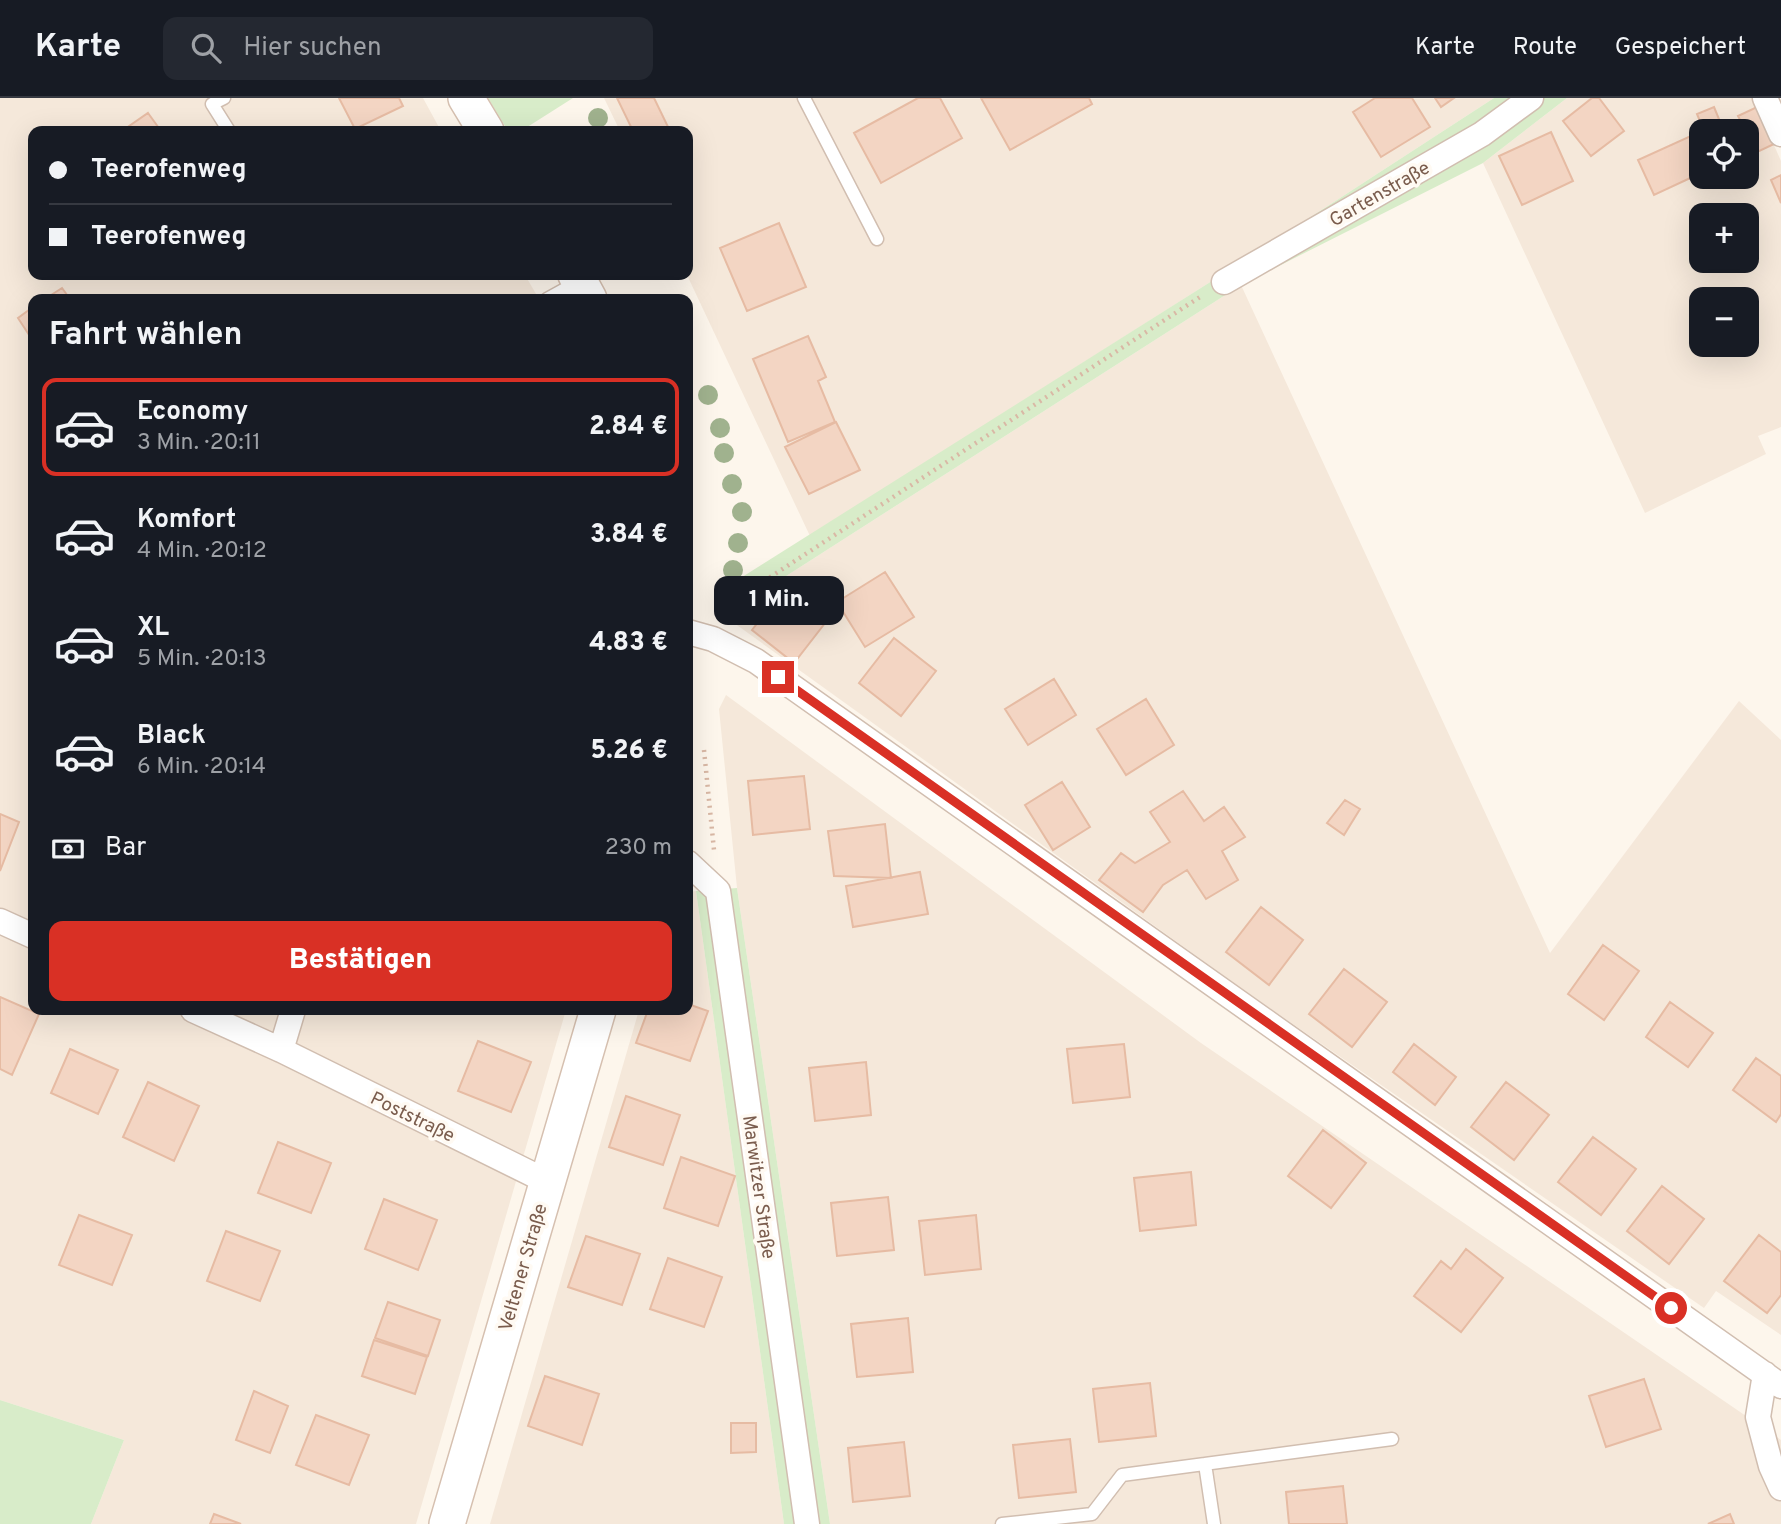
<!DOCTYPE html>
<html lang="de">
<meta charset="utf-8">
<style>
:root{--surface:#171b24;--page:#242831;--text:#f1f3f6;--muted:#9ea1a6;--line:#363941;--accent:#d93025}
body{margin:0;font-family:Overpass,sans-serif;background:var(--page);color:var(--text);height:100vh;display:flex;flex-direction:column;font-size:26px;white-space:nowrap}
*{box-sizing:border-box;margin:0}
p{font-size:23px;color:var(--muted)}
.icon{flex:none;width:38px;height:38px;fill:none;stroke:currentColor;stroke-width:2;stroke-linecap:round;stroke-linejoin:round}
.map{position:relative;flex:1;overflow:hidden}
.sheet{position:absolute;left:28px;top:196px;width:665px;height:721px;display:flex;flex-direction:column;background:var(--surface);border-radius:14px;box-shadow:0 7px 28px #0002}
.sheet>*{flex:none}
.hud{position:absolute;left:28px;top:28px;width:665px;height:154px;border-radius:14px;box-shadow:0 7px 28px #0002;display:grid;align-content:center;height:154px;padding:0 21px;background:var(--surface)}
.tools{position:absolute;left:1689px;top:21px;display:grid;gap:14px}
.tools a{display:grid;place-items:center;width:70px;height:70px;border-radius:14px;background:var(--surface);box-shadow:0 7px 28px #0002;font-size:35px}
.end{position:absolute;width:32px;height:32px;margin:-16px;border:9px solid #d93025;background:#fff;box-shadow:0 0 0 4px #fff}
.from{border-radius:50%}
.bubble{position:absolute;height:49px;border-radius:14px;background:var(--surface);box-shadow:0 7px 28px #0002;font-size:23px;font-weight:800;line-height:49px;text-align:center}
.hud b{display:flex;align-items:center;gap:24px;height:66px;font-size:26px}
.hud b+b{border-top:2px solid var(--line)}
.hud i{width:18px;height:18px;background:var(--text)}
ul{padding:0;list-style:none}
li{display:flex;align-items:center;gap:21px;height:98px;margin:0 14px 10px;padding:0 7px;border:4px solid transparent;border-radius:14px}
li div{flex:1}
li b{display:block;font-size:26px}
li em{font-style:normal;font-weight:800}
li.selected{border-color:var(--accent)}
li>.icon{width:63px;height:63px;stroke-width:1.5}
h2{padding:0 21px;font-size:32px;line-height:84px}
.pay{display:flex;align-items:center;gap:18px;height:77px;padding:0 21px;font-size:26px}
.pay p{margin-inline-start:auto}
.action{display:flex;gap:14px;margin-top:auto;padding:14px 21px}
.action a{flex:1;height:80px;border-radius:14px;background:var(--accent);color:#fff;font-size:28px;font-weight:800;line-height:80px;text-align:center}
header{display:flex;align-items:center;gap:42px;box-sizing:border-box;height:98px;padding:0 35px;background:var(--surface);border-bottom:2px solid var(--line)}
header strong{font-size:33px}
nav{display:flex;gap:38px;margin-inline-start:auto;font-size:24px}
.search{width:490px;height:63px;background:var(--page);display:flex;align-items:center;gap:18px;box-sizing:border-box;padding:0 24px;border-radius:14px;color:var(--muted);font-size:26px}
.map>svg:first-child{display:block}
</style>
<header>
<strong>Karte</strong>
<div class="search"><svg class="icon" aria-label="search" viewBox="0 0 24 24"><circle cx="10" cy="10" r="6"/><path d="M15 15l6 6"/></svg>Hier suchen</div>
<nav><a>Karte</a><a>Route</a><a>Gespeichert</a></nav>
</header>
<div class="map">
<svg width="1781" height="1426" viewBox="0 0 1781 1426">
<rect width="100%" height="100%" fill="#fdf6ec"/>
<path fill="#f5e8da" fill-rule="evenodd" d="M0,0H423L441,33H33V177H525L539,201H33V912H566L416,1426H91L124,1342L0,1302Z
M604,0H1494L1223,176L810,438L687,177L688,33H620Z
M1567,0H1753L1781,63V329L1758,338L1766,356L1645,415L1483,65ZM1701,33H1746V79H1701ZM1701,117H1746V163H1701ZM1701,201H1746V247H1701Z
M1241,187L1550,855L1739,603L1781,642V1237L1716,1193L1704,1210L1245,893L734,525L733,512Z
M726,597L1201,945L1781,1342V1426H830L737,790L719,611Z
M696,793L784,1426H490L639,912H688V794Z"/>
<path fill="#d8ecc9" d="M488,0H573L521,33H508Z
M1494,0H1567L1483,65L1241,187L733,512L731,486L1223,176Z
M737,790L830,1426H784L696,793Z
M0,1302L124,1342L91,1426H0Z"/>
<path fill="#f3d5c3" stroke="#e6bba3" stroke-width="2" d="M339,0H399L403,8L355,31Z
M617,0H654L670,33H633Z
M918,0H940L962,40L881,85L854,35Z
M981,0H1089L1092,6L1010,52Z
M1375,0H1412L1430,29L1381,59L1353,14Z
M1435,0H1454L1441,9Z
M1592,0H1599L1624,33L1591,58L1563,23Z
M1714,9L1721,26L1704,33L1697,16Z
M1757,9L1774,46L1753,56L1746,42V33L1738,18Z
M148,15L161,33H122Z
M1551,34L1573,83L1522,107L1499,58Z
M1693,37L1701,54V75L1654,97L1638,62Z
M1781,77V105L1771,82Z
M779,125L806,189L747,213L720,150Z
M62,190L70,201H45Z
M33,209V243L18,220Z
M808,238L826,279L818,283L835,324L788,344L753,261Z
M836,324L860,372L809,396L785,349Z
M885,474L914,519L865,549L837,504Z
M787,487L829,520L794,565L752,532Z
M894,540L936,573L901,618L859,585Z
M1054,581L1076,617L1028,647L1005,611Z
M1146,601L1174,647L1126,677L1097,631Z
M804,678L810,731L753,737L748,683Z
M1062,684L1090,729L1053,752L1025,707Z
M1183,693L1204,723L1224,709L1245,739L1222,753L1238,782L1206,801L1187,772L1163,787L1143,814L1099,782L1121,755L1135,765L1170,744L1150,714Z
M1345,702L1360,711L1344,737L1327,725Z
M0,716L19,724L0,773Z
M885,726L891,780L834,778L828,733Z
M920,774L928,816L853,829L846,788Z
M1261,809L1303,842L1269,887L1226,854Z
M1603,847L1639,873L1604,922L1568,896Z
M1344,871L1387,904L1352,949L1309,916Z
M0,899L39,916L12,977L0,971Z
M1670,904L1713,935L1688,969L1646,939Z
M688,906L708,913L690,963L636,945L648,912H688Z
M478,943L531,964L511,1014L458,993Z
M1124,946L1130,999L1073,1005L1067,951Z
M1414,946L1456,979L1435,1007L1393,974Z
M70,951L118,972L98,1016L51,995Z
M1756,960L1781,978V1016L1776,1024L1733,992Z
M866,964L871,1017L815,1023L809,970Z
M148,984L199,1008L174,1063L123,1039Z
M1506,984L1549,1017L1514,1062L1471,1029Z
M626,998L680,1017L663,1067L609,1049Z
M1323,1032L1366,1065L1331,1110L1288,1078Z
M1593,1039L1636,1071L1601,1117L1558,1084Z
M278,1044L331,1065L311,1115L258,1095Z
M681,1059L735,1078L718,1128L664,1110Z
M1191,1074L1196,1127L1140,1133L1134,1080Z
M1662,1088L1704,1121L1669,1166L1627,1133Z
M888,1099L894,1152L837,1158L831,1105Z
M384,1101L437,1122L418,1172L365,1151Z
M79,1117L132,1137L112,1187L59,1167Z
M976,1117L981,1171L925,1177L919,1123Z
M226,1133L280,1153L260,1203L207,1183Z
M1759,1137L1781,1154V1197L1767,1215L1724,1183Z
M586,1138L640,1156L622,1207L568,1189Z
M1466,1151L1503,1180L1461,1234L1414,1198L1441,1163L1451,1171Z
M668,1160L722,1179L704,1229L650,1211Z
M388,1204L440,1222L428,1258L375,1240Z
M908,1220L913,1274L857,1279L851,1226Z
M374,1242L427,1259L415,1296L362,1278Z
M545,1278L599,1296L582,1347L528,1328Z
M1644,1281L1661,1331L1606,1349L1589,1298Z
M1150,1285L1156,1338L1099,1344L1093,1291Z
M254,1293L288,1308L270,1355L236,1342Z
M316,1317L369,1337L349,1387L296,1367Z
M731,1325H756V1354L731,1355Z
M1070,1341L1076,1394L1019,1400L1013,1347Z
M904,1344L910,1398L853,1404L848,1350Z
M1343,1388L1347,1426H1289L1286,1394Z
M214,1416L241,1426H210Z
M1730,1416L1734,1426H1708Z"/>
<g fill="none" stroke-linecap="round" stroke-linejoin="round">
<defs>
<path id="lane" d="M224,0L212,6L229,33
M804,0L877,141
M547,201L576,185
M1205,1366L1214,1426
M1002,1426L1092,1416L1122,1377L1392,1341"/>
<path id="street" d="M1765,0L1781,36
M1224,184L1482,36L1531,0
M688,534L713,541L756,563L1781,1288
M688,765L718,793L807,1426
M0,823L33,838
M193,912L281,952L546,1083
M281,952L293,912
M1765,1276L1758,1319L1771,1368L1781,1390"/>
<path id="secondary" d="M466,0L486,33
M576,177L589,201
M447,1426L598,912"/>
</defs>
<use href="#lane" stroke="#d1beb0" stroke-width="15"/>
<use href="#street" stroke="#d1beb0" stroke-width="27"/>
<use href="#secondary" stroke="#d6c0b0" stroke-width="38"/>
<path stroke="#d9b8a5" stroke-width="4.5" stroke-dasharray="2 5" stroke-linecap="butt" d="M715,510L735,502L1203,197
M704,652L714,752"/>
<use href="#lane" stroke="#fff" stroke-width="12"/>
<use href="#street" stroke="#fff" stroke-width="24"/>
<use href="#secondary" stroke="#fff" stroke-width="35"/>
</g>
<g fill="#a0b28e">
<circle cx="598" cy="20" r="10"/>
<circle cx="708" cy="297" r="10"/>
<circle cx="720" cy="330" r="10"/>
<circle cx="724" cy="355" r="10"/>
<circle cx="732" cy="386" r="10"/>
<circle cx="742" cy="414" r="10"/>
<circle cx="738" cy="445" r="10"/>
<circle cx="733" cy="472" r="10"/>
</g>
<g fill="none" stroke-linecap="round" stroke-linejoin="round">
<path stroke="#d93025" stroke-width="9" d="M778,579L1671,1210"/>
</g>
<g text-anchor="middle" stroke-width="7" stroke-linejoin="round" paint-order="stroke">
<g font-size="19" fill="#7a5c4d" stroke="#fffaf3">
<text transform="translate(1379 95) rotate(-30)" y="7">Gartenstraße</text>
<text transform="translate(413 1018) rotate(26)" y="7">Poststraße</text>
<text transform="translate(760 1089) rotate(82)" y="7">Marwitzer Straße</text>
<text transform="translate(522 1169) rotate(-74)" y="7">Veltener Straße</text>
</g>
</g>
</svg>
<div class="tools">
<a><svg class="icon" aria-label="locate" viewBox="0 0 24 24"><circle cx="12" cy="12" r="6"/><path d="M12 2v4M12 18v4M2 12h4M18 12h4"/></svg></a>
<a>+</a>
<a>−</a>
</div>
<i class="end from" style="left:1671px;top:1210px"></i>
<i class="end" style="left:778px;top:579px"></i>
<div class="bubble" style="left:714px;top:478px;width:130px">1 Min.</div>
<div class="hud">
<b><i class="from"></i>Teerofenweg</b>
<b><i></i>Teerofenweg</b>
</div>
<section class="sheet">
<h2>Fahrt wählen</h2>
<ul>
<li class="selected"><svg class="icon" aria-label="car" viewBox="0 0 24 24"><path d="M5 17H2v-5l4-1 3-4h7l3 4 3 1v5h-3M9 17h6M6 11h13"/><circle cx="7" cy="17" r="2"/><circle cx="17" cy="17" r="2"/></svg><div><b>Economy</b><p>3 Min. · 20:11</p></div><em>2.84 €</em></li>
<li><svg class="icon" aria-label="car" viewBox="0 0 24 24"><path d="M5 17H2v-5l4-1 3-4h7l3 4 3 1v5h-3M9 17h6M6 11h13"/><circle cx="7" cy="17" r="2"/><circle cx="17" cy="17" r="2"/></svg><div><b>Komfort</b><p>4 Min. · 20:12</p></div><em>3.84 €</em></li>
<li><svg class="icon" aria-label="car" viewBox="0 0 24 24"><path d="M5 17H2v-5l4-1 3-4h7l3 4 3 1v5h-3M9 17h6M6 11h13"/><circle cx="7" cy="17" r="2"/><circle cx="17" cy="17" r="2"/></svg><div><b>XL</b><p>5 Min. · 20:13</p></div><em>4.83 €</em></li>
<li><svg class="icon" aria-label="car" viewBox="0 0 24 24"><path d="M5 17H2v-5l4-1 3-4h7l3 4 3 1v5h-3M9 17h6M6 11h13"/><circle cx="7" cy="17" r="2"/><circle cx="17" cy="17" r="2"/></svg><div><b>Black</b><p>6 Min. · 20:14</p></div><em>5.26 €</em></li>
</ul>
<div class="pay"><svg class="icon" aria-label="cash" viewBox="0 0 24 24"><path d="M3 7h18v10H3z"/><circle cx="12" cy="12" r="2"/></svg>Bar<p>230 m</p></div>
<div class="action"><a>Bestätigen</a></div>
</section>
</div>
